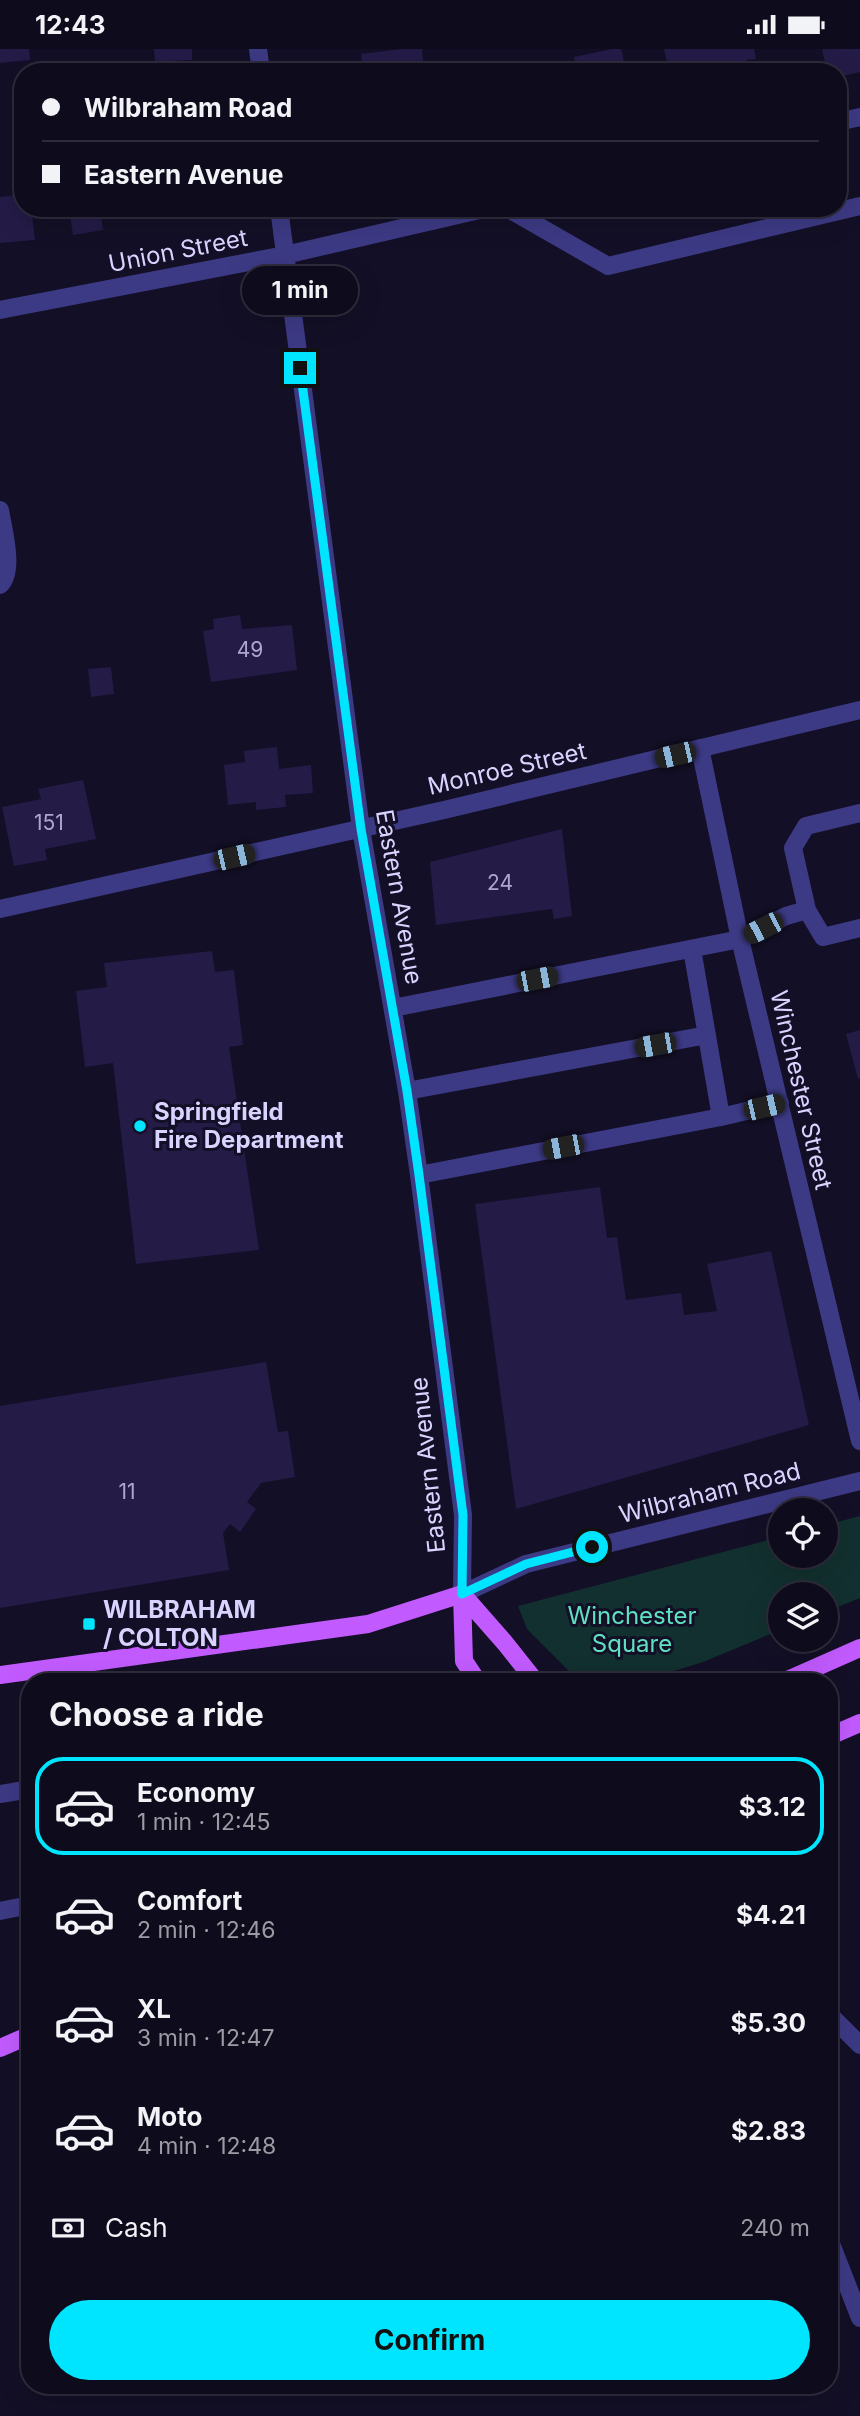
<!DOCTYPE html>
<meta charset="utf-8">
<style>
:root{--surface:#0e0b1c;--page:#171425;--text:#f1f3f6;--muted:#9b9ba3;--line:#2e2b3b;--accent:#00e5ff}
body{margin:0;font-family:Inter,sans-serif;background:var(--page);color:var(--text);height:100vh;display:flex;flex-direction:column;font-size:26px;white-space:nowrap}
*{box-sizing:border-box;margin:0}
p{font-size:23px;color:var(--muted)}
.icon{flex:none;width:38px;height:38px;fill:none;stroke:currentColor;stroke-width:2;stroke-linecap:round;stroke-linejoin:round}
.map{position:relative;flex:1;overflow:hidden}
.sheet{position:absolute;left:21px;top:1624px;width:817px;height:721px;display:flex;flex-direction:column;background:var(--surface);border-radius:28px;box-shadow:0 7px 28px #0002,0 0 0 2px var(--line)}
.sheet>*{flex:none}
.guide{position:absolute;left:14px;top:14px;width:833px;height:154px;border-radius:28px;box-shadow:0 7px 28px #0002,0 0 0 2px var(--line);display:grid;align-content:center;height:154px;padding:0 28px;background:var(--surface)}
.buttons{position:absolute;left:768px;top:1449px;display:grid;gap:14px}
.buttons a{display:grid;place-items:center;width:70px;height:70px;border-radius:50%;background:var(--surface);box-shadow:0 7px 28px #0002,0 0 0 2px var(--line);font-size:35px}
.end{position:absolute;width:32px;height:32px;margin:-16px;border:9px solid #00e5ff;background:#111;box-shadow:0 0 0 4px #111}
.from{border-radius:50%}
.bubble{position:absolute;height:49px;border-radius:24px;background:var(--surface);box-shadow:0 7px 28px #0002,0 0 0 2px var(--line);font-size:23px;font-weight:700;line-height:49px;text-align:center}
.car{position:absolute;width:21px;height:42px;margin:-21px -10px;border-radius:9px;box-shadow:0 0 5px 2px #0007;background:linear-gradient(#222 24%,#8ab4d8 0 40%,#222 0 76%,#8ab4d8 0 86%,#222 0)}
.guide b{display:flex;align-items:center;gap:24px;height:66px;font-size:26px}
.guide b+b{border-top:2px solid var(--line)}
.guide i{width:18px;height:18px;background:var(--text)}
ul{padding:0;list-style:none}
li{display:flex;align-items:center;gap:21px;height:98px;margin:0 14px 10px;padding:0 14px;border:4px solid transparent;border-radius:28px}
li div{flex:1}
li b{display:block;font-size:26px}
li em{font-style:normal;font-weight:700}
li.current{border-color:var(--accent)}
li>.icon{width:63px;height:63px;stroke-width:1.5}
h2{padding:0 28px;font-size:32px;line-height:84px}
.pay{display:flex;align-items:center;gap:18px;height:77px;padding:0 28px;font-size:26px}
.pay p{margin-inline-start:auto}
.button{display:flex;gap:14px;margin-top:auto;padding:14px 28px}
.button a{flex:1;height:80px;border-radius:42px;background:var(--accent);color:#111;font-size:28px;font-weight:700;line-height:80px;text-align:center}
.status{display:flex;justify-content:space-between;align-items:center;height:49px;padding:0 35px;background:var(--surface);direction:ltr}
.status svg{height:19px;fill:currentColor}
.map>svg:first-child{display:block}
</style>
<div class="status"><b>12:43</b><svg viewBox="0 0 49 12"><path d="M0 12V9h3v3zM5 12V6h3v6zM10 12V3h3v9zM15 12V0h3v12zM26 1h20v11H26zM47 4h2v5h-2z"/></svg></div>
<div class="map">
<svg width="860" height="2367" viewBox="0 0 860 2367">
<rect width="100%" height="100%" fill="#130f26"/>
<path fill="#12302f" d="M860,1467V1549L826,1563V1545H780V1581L703,1613L638,1633H580L527,1580L518,1557L780,1488V1507H826V1476Z"/>
<path fill="#241b47" d="M0,0H29L30,11L0,14Z
M154,0H192V11L155,13Z
M401,0H422L424,23H322V17L362,12L361,5Z
M612,0H621L626,20L633,18L634,23H577L574,8Z
M664,0H754L756,10L746,11L749,23H669Z
M822,0H860V23L838,28V23H827Z
M225,14L226,23H169V21Z
M23,145V159H31L35,191L0,194V148Z
M69,159H100L103,181L73,186Z
M182,159H238V162L183,166Z
M240,566L242,580L292,576L297,621L211,633L203,582L214,580L213,570Z
M111,618L114,645L91,648L88,620Z
M277,698L279,720L311,716L313,744L285,746L286,758L256,761V753L228,756L224,716L245,713L244,702Z
M83,731L96,790L45,800L47,811L14,817L2,758L41,750L38,740Z
M562,780L572,867L554,870L552,860L436,876L430,813Z
M212,902L215,923L234,921L243,996L229,998L259,1201L136,1215L113,1014L85,1018L76,942L107,938L104,914Z
M860,981V1029L858,1030L846,985Z
M600,1138L607,1189L617,1188L626,1251L681,1244L684,1266L717,1262L707,1215L771,1202L809,1376L516,1460L475,1155Z
M266,1313L278,1383L288,1382L295,1428L261,1434L247,1453L256,1460L240,1483L230,1475L223,1484L229,1521L0,1559V1357Z"/>
<g fill="none" stroke-linecap="round" stroke-linejoin="round">
<path stroke="#3d3a85" stroke-width="18" d="M258,0L261,23
M838,73L860,68
M279,159L361,780L407,1042L419,1126L463,1466L462,1545L526,1515L860,1432
M507,159L608,217L860,157
M0,261L285,206L488,159
M0,461C3,480 15,522 0,536
M700,699L740,890L860,1392
M860,764L806,777L793,799L807,861L823,888L860,879
M0,860L444,761L860,661
M393,959L740,890L786,867L807,861
M407,1042L707,986
M721,1068L780,1054
M419,1126L721,1068L692,900
M0,1745L30,1740
M0,1862L30,1856
M830,1966L860,1996
M830,2192L860,2269"/>
<path stroke="#c25bff" stroke-width="18" d="M462,1545L505,1594L536,1633
M462,1545L464,1612L478,1633
M0,1626L368,1575L462,1545
M783,1633L860,1599
M830,1687L860,1674
M0,1999L30,1986"/>
</g>
<g fill="none" stroke-linecap="round" stroke-linejoin="round">
<path stroke="#00e5ff" stroke-width="9" d="M300,319L361,780L407,1042L419,1126L463,1466L462,1545L526,1515L592,1498"/>
</g>
<g fill="#00e5ff" stroke="#130f26" stroke-width="2.5">
<circle cx="140" cy="1077" r="7"/>
<rect x="82" y="1568" width="14" height="14" rx="3.5"/>
</g>
<g text-anchor="middle" stroke-width="6" stroke-linejoin="round" paint-order="stroke">
<g font-size="21" fill="#aca6d1">
<text x="250" y="608">49</text>
<text x="49" y="781">151</text>
<text x="500" y="841">24</text>
<text x="127" y="1450">11</text>
</g>
<g font-size="24" fill="#d9d4ff" stroke="#130f26">
<text transform="translate(178 202) rotate(-11)" y="8">Union Street</text>
<text transform="translate(507 720) rotate(-13)" y="8">Monroe Street</text>
<text transform="translate(399 848) rotate(80)" y="8">Eastern Avenue</text>
<text transform="translate(801 1041) rotate(77)" y="8">Winchester Street</text>
<text transform="translate(428 1416) rotate(-96)" y="8">Eastern Avenue</text>
<text transform="translate(710 1444) rotate(-14)" y="8">Wilbraham Road</text>
</g>
<g font-size="24" font-weight="bold" fill="#d9d4ff" stroke="#130f26" text-anchor="start">
<text x="154" y="1071">Springfield<tspan x="154" dy="28">Fire Department</tspan></text>
<text x="103" y="1569">WILBRAHAM<tspan x="103" dy="28">/ COLTON</tspan></text>
</g>
<g font-size="24" fill="#5fe0c0" stroke="#130f26">
<text x="632" y="1575">Winchester<tspan x="632" dy="28">Square</tspan></text>
</g>
</g>
</svg>
<div class="buttons">
<a><svg class="icon" aria-label="locate" viewBox="0 0 24 24"><circle cx="12" cy="12" r="6"/><path d="M12 2v4M12 18v4M2 12h4M18 12h4"/></svg></a>
<a><svg class="icon" aria-label="layers" viewBox="0 0 24 24"><path d="M12 4l9 5-9 5-9-5zM3 14l9 5 9-5"/></svg></a>
</div>
<i class="end from" style="left:592px;top:1498px"></i>
<i class="end" style="left:300px;top:319px"></i>
<div class="bubble" style="left:242px;top:217px;width:116px">1 min</div>
<i class="car" style="left:675px;top:706px;rotate:257deg"></i>
<i class="car" style="left:234px;top:808px;rotate:77deg"></i>
<i class="car" style="left:763px;top:879px;rotate:243deg"></i>
<i class="car" style="left:537px;top:930px;rotate:79deg"></i>
<i class="car" style="left:655px;top:996px;rotate:260deg"></i>
<i class="car" style="left:764px;top:1058px;rotate:77deg"></i>
<i class="car" style="left:563px;top:1098px;rotate:259deg"></i>
<div class="guide">
<b><i class="from"></i>Wilbraham Road</b>
<b><i></i>Eastern Avenue</b>
</div>
<section class="sheet">
<h2>Choose a ride</h2>
<ul>
<li class="current"><svg class="icon" aria-label="car" viewBox="0 0 24 24"><path d="M5 17H2v-5l4-1 3-4h7l3 4 3 1v5h-3M9 17h6M6 11h13"/><circle cx="7" cy="17" r="2"/><circle cx="17" cy="17" r="2"/></svg><div><b>Economy</b><p>1 min · 12:45</p></div><em>$3.12</em></li>
<li><svg class="icon" aria-label="car" viewBox="0 0 24 24"><path d="M5 17H2v-5l4-1 3-4h7l3 4 3 1v5h-3M9 17h6M6 11h13"/><circle cx="7" cy="17" r="2"/><circle cx="17" cy="17" r="2"/></svg><div><b>Comfort</b><p>2 min · 12:46</p></div><em>$4.21</em></li>
<li><svg class="icon" aria-label="car" viewBox="0 0 24 24"><path d="M5 17H2v-5l4-1 3-4h7l3 4 3 1v5h-3M9 17h6M6 11h13"/><circle cx="7" cy="17" r="2"/><circle cx="17" cy="17" r="2"/></svg><div><b>XL</b><p>3 min · 12:47</p></div><em>$5.30</em></li>
<li><svg class="icon" aria-label="car" viewBox="0 0 24 24"><path d="M5 17H2v-5l4-1 3-4h7l3 4 3 1v5h-3M9 17h6M6 11h13"/><circle cx="7" cy="17" r="2"/><circle cx="17" cy="17" r="2"/></svg><div><b>Moto</b><p>4 min · 12:48</p></div><em>$2.83</em></li>
</ul>
<div class="pay"><svg class="icon" aria-label="cash" viewBox="0 0 24 24"><path d="M3 7h18v10H3z"/><circle cx="12" cy="12" r="2"/></svg>Cash<p>240 m</p></div>
<div class="button"><a>Confirm</a></div>
</section>
</div>
